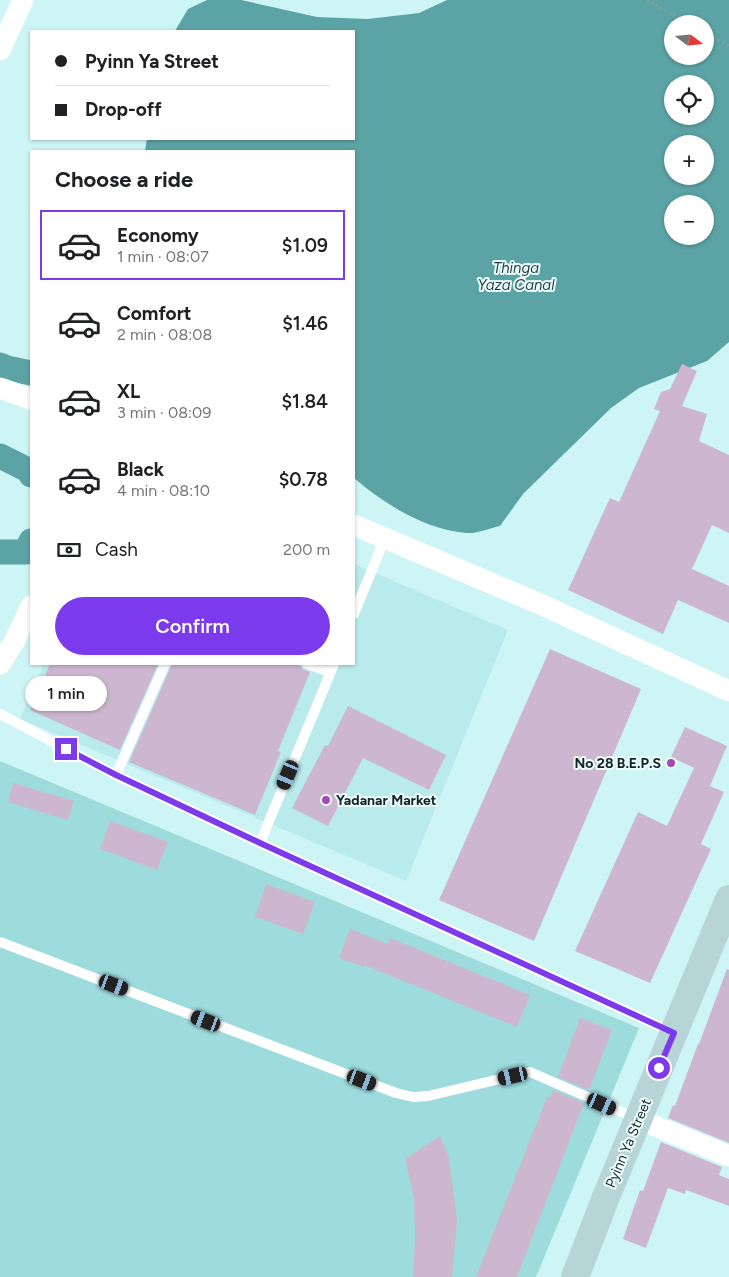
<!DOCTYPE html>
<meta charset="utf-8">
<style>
:root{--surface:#fff;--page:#f2f2f2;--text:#202124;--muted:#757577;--line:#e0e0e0;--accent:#7c3aed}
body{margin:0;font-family:Figtree,sans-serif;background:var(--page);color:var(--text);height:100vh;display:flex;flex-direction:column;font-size:19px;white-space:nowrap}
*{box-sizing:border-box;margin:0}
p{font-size:16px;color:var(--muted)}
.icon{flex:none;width:28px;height:28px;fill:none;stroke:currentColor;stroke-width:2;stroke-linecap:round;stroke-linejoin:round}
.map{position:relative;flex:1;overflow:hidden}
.panel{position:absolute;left:30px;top:150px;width:325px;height:515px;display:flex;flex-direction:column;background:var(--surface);border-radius:0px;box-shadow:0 1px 4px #0004}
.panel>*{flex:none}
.hud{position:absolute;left:30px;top:30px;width:325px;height:110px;border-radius:0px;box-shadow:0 1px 4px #0004;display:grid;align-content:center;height:110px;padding:0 25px;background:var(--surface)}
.needle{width:32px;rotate:106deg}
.controls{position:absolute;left:664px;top:15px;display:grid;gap:10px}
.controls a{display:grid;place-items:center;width:50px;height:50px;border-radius:50%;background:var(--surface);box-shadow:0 1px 4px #0004;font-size:25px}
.end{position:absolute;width:22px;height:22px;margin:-11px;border:6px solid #7c3aed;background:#fff;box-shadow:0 0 0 2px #fff}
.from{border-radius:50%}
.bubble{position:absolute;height:35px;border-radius:18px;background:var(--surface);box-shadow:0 1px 4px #0004;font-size:16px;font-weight:600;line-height:35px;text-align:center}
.car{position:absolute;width:15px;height:30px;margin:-15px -8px;border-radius:6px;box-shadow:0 0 4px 1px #0007;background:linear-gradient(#222 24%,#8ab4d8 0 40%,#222 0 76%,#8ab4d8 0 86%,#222 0)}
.hud b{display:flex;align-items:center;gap:18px;height:48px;font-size:19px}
.hud b+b{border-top:1px solid var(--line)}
.hud i{width:12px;height:12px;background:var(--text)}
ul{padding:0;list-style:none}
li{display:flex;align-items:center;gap:15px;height:70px;margin:0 10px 8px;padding:0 15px;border:2px solid transparent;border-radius:0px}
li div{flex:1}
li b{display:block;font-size:19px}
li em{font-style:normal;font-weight:600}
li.on{border-color:var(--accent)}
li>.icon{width:45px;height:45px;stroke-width:1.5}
h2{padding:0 25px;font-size:22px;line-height:60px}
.pay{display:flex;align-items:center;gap:12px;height:55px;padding:0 25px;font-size:19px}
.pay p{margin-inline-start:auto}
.cta{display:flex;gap:10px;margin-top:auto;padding:10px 25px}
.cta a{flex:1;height:58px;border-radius:30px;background:var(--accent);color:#fff;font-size:20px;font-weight:600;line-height:58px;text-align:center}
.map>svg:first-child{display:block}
</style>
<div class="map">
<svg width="729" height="1277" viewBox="0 0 729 1277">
<rect width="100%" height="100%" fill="#cdf5f6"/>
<path fill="#b9ebec" d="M354,564L508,630L406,881L20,719L44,664H354Z"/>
<path fill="#9ddbdd" d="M0,761L639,1028L536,1277H0Z"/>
<path fill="#5ca3a5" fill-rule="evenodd" d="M207,0H241L317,17L368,19L419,13L447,0H729V342L707,361L639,388L611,408L523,494L500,526C490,528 477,534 466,533C424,529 386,505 354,478V151H145L147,139H354V31H175L188,9ZM672,24H705V56H672ZM672,84H705V116H672ZM672,144H705V176H672ZM672,204H705V236H672Z"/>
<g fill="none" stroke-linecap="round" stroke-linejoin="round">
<path stroke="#5ca3a5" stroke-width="25" d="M0,365L7,368L31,373
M0,456L30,471L31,475
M0,552H26L31,541"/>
</g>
<path fill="#cdb7d0" d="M682,364L697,371L682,406L707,414L699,441L729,455V533L712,525L692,569L729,586V623L678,600L663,634L568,590L610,498L619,502L660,411L654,409L661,392L670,389Z
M550,649L641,689L534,941L439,900Z
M50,664H158L120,750L30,710Z
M172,664H300L302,669L310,672L278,751L281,752L255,815L129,762Z
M348,706L446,755L429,790L363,758L328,826L292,808L325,745L328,746Z
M685,727L727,746L710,786L724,792L701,844L711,849L650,983L575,951L638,812L667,826L694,768L671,757Z
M13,783L74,801L68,820L8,802Z
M110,821L168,842L157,870L100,849Z
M266,884L315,902L303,934L255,917Z
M350,929L388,944L390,938L530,995L517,1027L364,965V967L339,958Z
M727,969L729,970V1143L668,1118L673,1105L675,1106L698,1044H699Z
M580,1018L612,1030L589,1090L558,1077Z
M553,1090L584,1103L517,1277H476L547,1097L550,1098Z
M440,1136L449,1157L457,1220L452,1277H413L415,1238L414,1197L405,1159Z
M661,1142L722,1167L719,1175L729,1179V1206L686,1190L685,1194L668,1188L646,1248L623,1239L640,1190L643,1191Z"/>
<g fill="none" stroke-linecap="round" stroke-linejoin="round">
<path stroke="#819f9f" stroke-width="3" stroke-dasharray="2.5 2.5" stroke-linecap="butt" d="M647,0L690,24
M705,32L729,46"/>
<path stroke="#fff" stroke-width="10" d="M354,614L385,538
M307,664L330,672
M0,714L116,775L260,843L672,1032
M116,775L165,664
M260,843L334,664
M0,942L396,1093L413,1097L428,1096L530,1072L638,1119"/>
<path stroke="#fff" stroke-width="21" d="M0,50L23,0
M0,388L31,399
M354,525L540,604L729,691
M0,664L14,642L31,606
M638,1119L729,1156"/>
<path stroke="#b7d5d6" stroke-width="28" d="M575,1277L606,1197L729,899"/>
</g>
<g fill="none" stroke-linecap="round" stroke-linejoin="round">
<path stroke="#7c3aed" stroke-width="6" d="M66,749L116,775L260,843L674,1033L659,1068"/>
</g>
<g fill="#a549b3" stroke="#eefdfe" stroke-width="2">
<circle cx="671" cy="763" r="5"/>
<circle cx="326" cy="800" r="5"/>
</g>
<g text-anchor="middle" stroke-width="4" stroke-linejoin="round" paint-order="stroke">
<g font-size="14" font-weight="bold" fill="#152424" stroke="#eefdfe" text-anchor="end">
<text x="661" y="768">No 28 B.E.P.S</text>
<text x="336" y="805" text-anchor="start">Yadanar Market</text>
</g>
<g font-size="14" fill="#152424" stroke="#eefdfe">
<text transform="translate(628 1143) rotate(-67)" y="5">Pyinn Ya Street</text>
</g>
<g font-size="15" font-style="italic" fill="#1c3f40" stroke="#eefdfe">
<text x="516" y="273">Thinga<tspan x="516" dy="17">Yaza Canal</tspan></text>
</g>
</g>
</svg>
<div class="controls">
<a><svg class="needle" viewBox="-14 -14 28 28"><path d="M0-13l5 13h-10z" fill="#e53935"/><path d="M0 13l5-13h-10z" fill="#757577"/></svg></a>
<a><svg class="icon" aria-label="locate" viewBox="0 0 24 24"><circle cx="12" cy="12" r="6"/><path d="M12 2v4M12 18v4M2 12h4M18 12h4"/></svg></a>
<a>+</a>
<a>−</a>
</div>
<i class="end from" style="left:659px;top:1068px"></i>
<i class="end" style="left:66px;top:749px"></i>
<div class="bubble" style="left:25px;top:676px;width:82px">1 min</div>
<i class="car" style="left:288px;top:775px;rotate:203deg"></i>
<i class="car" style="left:114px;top:985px;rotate:111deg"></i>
<i class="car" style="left:206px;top:1021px;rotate:291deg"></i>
<i class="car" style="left:513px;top:1076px;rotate:257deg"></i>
<i class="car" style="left:362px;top:1080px;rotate:111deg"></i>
<i class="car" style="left:602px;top:1104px;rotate:114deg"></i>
<div class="hud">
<b><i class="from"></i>Pyinn Ya Street</b>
<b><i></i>Drop-off</b>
</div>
<section class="panel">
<h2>Choose a ride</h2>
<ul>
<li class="on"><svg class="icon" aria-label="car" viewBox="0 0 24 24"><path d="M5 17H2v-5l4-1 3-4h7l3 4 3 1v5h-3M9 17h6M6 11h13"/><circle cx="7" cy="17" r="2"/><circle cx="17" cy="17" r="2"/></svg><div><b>Economy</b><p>1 min · 08:07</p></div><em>$1.09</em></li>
<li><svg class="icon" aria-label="car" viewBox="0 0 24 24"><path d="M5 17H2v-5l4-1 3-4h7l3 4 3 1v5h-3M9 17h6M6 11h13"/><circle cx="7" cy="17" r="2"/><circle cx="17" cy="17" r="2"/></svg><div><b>Comfort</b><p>2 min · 08:08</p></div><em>$1.46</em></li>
<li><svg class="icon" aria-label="car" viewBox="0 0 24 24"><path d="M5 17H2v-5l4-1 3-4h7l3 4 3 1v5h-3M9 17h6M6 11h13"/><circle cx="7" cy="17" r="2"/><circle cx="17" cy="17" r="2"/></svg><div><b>XL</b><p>3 min · 08:09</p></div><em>$1.84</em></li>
<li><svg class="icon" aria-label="car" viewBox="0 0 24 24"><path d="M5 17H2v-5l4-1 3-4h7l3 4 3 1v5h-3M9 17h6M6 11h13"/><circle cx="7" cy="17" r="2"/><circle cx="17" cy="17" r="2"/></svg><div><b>Black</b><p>4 min · 08:10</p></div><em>$0.78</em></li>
</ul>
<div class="pay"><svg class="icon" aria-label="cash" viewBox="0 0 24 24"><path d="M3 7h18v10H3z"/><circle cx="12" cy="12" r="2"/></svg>Cash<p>200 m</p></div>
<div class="cta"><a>Confirm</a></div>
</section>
</div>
